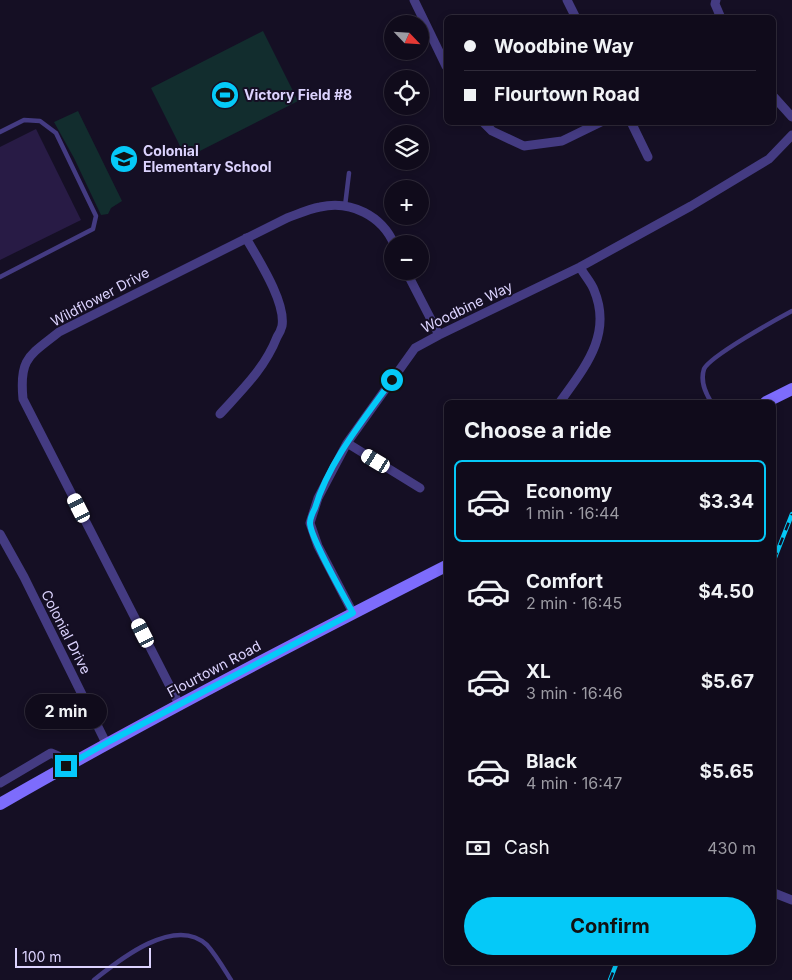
<!DOCTYPE html>
<meta charset="utf-8">
<style>
:root{--surface:#100b1b;--page:#191424;--text:#f1f3f6;--muted:#9c9ba3;--line:#302b3a;--accent:#05c9f8}
body{margin:0;font-family:Inter,sans-serif;background:var(--page);color:var(--text);height:100vh;display:flex;flex-direction:column;font-size:19px;white-space:nowrap}
*{box-sizing:border-box;margin:0}
p{font-size:16px;color:var(--muted)}
.icon{flex:none;width:28px;height:28px;fill:none;stroke:currentColor;stroke-width:2;stroke-linecap:round;stroke-linejoin:round}
.map{position:relative;flex:1;overflow:hidden}
.side{position:absolute;left:444px;top:400px;width:332px;height:565px;display:flex;flex-direction:column;background:var(--surface);border-radius:8px;box-shadow:0 2px 8px #0003,0 0 0 1px var(--line)}
.side>*{flex:none}
.hud{position:absolute;left:444px;top:15px;width:332px;height:110px;border-radius:8px;box-shadow:0 2px 8px #0003,0 0 0 1px var(--line);display:grid;align-content:center;height:110px;padding:0 20px;background:var(--surface)}
.needle{width:32px;rotate:115deg}
.fabs{position:absolute;left:384px;top:15px;display:grid;gap:10px}
.fabs a{display:grid;place-items:center;width:45px;height:45px;border-radius:50%;background:var(--surface);box-shadow:0 2px 8px #0003,0 0 0 1px var(--line);font-size:25px}
.scale{position:absolute;left:15px;bottom:12px;width:136px;box-sizing:border-box;padding-left:5px;border:2px solid #dcd3fe;border-top:0;font-size:14px;line-height:18px;white-space:nowrap;color:#dcd3fe;-webkit-text-stroke:4px #150f24;paint-order:stroke}
.end{position:absolute;width:22px;height:22px;margin:-11px;border:6px solid #05c9f8;background:#111;box-shadow:0 0 0 2px #111}
.from{border-radius:50%}
.bubble{position:absolute;height:35px;border-radius:18px;background:var(--surface);box-shadow:0 2px 8px #0003,0 0 0 1px var(--line);font-size:16px;font-weight:700;line-height:35px;text-align:center}
.car{position:absolute;width:15px;height:30px;margin:-15px -8px;border-radius:6px;box-shadow:0 0 4px 1px #0007;background:linear-gradient(#fff 24%,#345 0 40%,#fff 0 76%,#345 0 86%,#fff 0)}
.hud b{display:flex;align-items:center;gap:18px;height:48px;font-size:19px}
.hud b+b{border-top:1px solid var(--line)}
.hud i{width:12px;height:12px;background:var(--text)}
ul{padding:0;list-style:none}
li{display:flex;align-items:center;gap:15px;height:82px;margin:0 10px 8px;padding:0 10px;border:2px solid transparent;border-radius:8px}
li div{flex:1}
li b{display:block;font-size:19px}
li em{font-style:normal;font-weight:700}
li.on{border-color:var(--accent)}
li>.icon{width:45px;height:45px;stroke-width:1.5}
h2{padding:0 20px;font-size:22px;line-height:60px}
.pay{display:flex;align-items:center;gap:12px;height:55px;padding:0 20px;font-size:19px}
.pay p{margin-inline-start:auto}
.primary-button{display:flex;gap:10px;margin-top:auto;padding:10px 20px}
.primary-button a{flex:1;height:58px;border-radius:30px;background:var(--accent);color:#111;font-size:20px;font-weight:700;line-height:58px;text-align:center}
.map>svg:first-child{display:block}
</style>
<div class="map">
<svg width="792" height="980" viewBox="0 0 792 980">
<rect width="100%" height="100%" fill="#150f24"/>
<path fill="#122d2e" d="M263,31L298,101L186,158L151,88Z
M78,111L122,201L111,208L108,214L101,215L74,158L54,122Z"/>
<path fill="#281b45" d="M36,129L81,220L0,260V147Z"/>
<g fill="none" stroke-linecap="round" stroke-linejoin="round">
<path stroke="#443b82" stroke-width="4.5" d="M0,132L24,120L40,121L56,133L96,216L93,229L0,277
M345,206L349,173
M711,402C705,392 700,381 704,369C710,356 777,319 792,311
M94,980C119,960 175,915 207,945C216,955 224,969 231,980"/>
<path stroke="#443b82" stroke-width="9" d="M414,0L446,66
M567,0L576,18
M716,0L715,4L721,18
M774,97L792,117
M483,122L492,131L524,146L562,141L601,122
M631,122L648,157
M406,271L439,335
M560,402C584,368 613,335 594,290C591,282 584,275 580,267
M220,414C242,390 265,368 277,337C279,334 281,330 282,326C286,302 258,259 246,238
M347,443L420,488
M0,534L24,577L106,743
M353,613L318,546L310,523L318,498L347,443L415,348L439,335L580,267L691,206L769,159L792,135
M179,704L23,399C19,358 29,356 59,332L287,218C298,214 309,209 320,207C351,200 382,216 394,244
M0,783L51,753L58,756L66,766
M774,893L792,900"/>
<path stroke="#7d6cfc" stroke-width="12" d="M766,402L792,389
M0,804C146,720 296,642 446,566"/>
<defs>
<path id="rail" d="M774,560L792,514
M610,980L617,962"/>
</defs>
<use href="#rail" stroke="#05c9f8" stroke-width="4.5"/>
<use href="#rail" stroke="#150f24" stroke-width="2.5" stroke-dasharray="8" stroke-linecap="butt"/>
</g>
<g fill="none" stroke-linecap="round" stroke-linejoin="round">
<path stroke="#05c9f8" stroke-width="6" d="M66,766L110,741L353,613C344,596 310,537 310,523C310,518 313,512 315,508C329,461 364,419 392,380"/>
</g>
<defs>
<symbol id="stadium-disc" viewBox="-11 -11 22 22"><circle r="9.5" fill="#05c9f8" stroke="#150f24"/><path d="M0-5a6.5 5 0 1 0 0 10a6.5 5 0 1 0 0-10ZM-3.5-1.8h7v3.6h-7Z" fill="#111"/></symbol>
<symbol id="school-disc" viewBox="-11 -11 22 22"><circle r="9.5" fill="#05c9f8" stroke="#150f24"/><path d="M0-5L7-2L0 1L-7-2ZM-4 1L0 2.5L4 1V4Q0 6-4 4Z" fill="#111"/></symbol>
</defs>
<g fill-rule="evenodd">
<use href="#stadium-disc" x="209" y="79" width="32" height="32"/>
<use href="#school-disc" x="108" y="143" width="32" height="32"/>
</g>
<g text-anchor="middle" stroke-width="4" stroke-linejoin="round" paint-order="stroke">
<g font-size="14" font-weight="bold" fill="#dcd3fe" stroke="#150f24" text-anchor="start">
<text x="244" y="100">Victory Field #8</text>
<text x="143" y="156">Colonial<tspan x="143" dy="16">Elementary School</tspan></text>
</g>
<g font-size="14" fill="#dcd3fe" stroke="#150f24">
<text transform="translate(100 297) rotate(-28)" y="5">Wildflower Drive</text>
<text transform="translate(467 307) rotate(-26)" y="5">Woodbine Way</text>
<text transform="translate(66 632) rotate(63)" y="5">Colonial Drive</text>
<text transform="translate(214 669) rotate(-28)" y="5">Flourtown Road</text>
</g>
</g>
</svg>
<div class="fabs">
<a><svg class="needle" viewBox="-14 -14 28 28"><path d="M0-13l5 13h-10z" fill="#e53935"/><path d="M0 13l5-13h-10z" fill="#9c9ba3"/></svg></a>
<a><svg class="icon" aria-label="locate" viewBox="0 0 24 24"><circle cx="12" cy="12" r="6"/><path d="M12 2v4M12 18v4M2 12h4M18 12h4"/></svg></a>
<a><svg class="icon" aria-label="layers" viewBox="0 0 24 24"><path d="M12 4l9 5-9 5-9-5zM3 14l9 5 9-5"/></svg></a>
<a>+</a>
<a>−</a>
</div>
<div class="scale">100 m</div>
<i class="end from" style="left:392px;top:380px"></i>
<i class="end" style="left:66px;top:766px"></i>
<div class="bubble" style="left:25px;top:694px;width:82px">2 min</div>
<i class="car" style="left:376px;top:461px;rotate:301deg"></i>
<i class="car" style="left:79px;top:508px;rotate:333deg"></i>
<i class="car" style="left:143px;top:633px;rotate:333deg"></i>
<div class="hud">
<b><i class="from"></i>Woodbine Way</b>
<b><i></i>Flourtown Road</b>
</div>
<section class="side">
<h2>Choose a ride</h2>
<ul>
<li class="on"><svg class="icon" aria-label="car" viewBox="0 0 24 24"><path d="M5 17H2v-5l4-1 3-4h7l3 4 3 1v5h-3M9 17h6M6 11h13"/><circle cx="7" cy="17" r="2"/><circle cx="17" cy="17" r="2"/></svg><div><b>Economy</b><p>1 min · 16:44</p></div><em>$3.34</em></li>
<li><svg class="icon" aria-label="car" viewBox="0 0 24 24"><path d="M5 17H2v-5l4-1 3-4h7l3 4 3 1v5h-3M9 17h6M6 11h13"/><circle cx="7" cy="17" r="2"/><circle cx="17" cy="17" r="2"/></svg><div><b>Comfort</b><p>2 min · 16:45</p></div><em>$4.50</em></li>
<li><svg class="icon" aria-label="car" viewBox="0 0 24 24"><path d="M5 17H2v-5l4-1 3-4h7l3 4 3 1v5h-3M9 17h6M6 11h13"/><circle cx="7" cy="17" r="2"/><circle cx="17" cy="17" r="2"/></svg><div><b>XL</b><p>3 min · 16:46</p></div><em>$5.67</em></li>
<li><svg class="icon" aria-label="car" viewBox="0 0 24 24"><path d="M5 17H2v-5l4-1 3-4h7l3 4 3 1v5h-3M9 17h6M6 11h13"/><circle cx="7" cy="17" r="2"/><circle cx="17" cy="17" r="2"/></svg><div><b>Black</b><p>4 min · 16:47</p></div><em>$5.65</em></li>
</ul>
<div class="pay"><svg class="icon" aria-label="cash" viewBox="0 0 24 24"><path d="M3 7h18v10H3z"/><circle cx="12" cy="12" r="2"/></svg>Cash<p>430 m</p></div>
<div class="primary-button"><a>Confirm</a></div>
</section>
</div>
